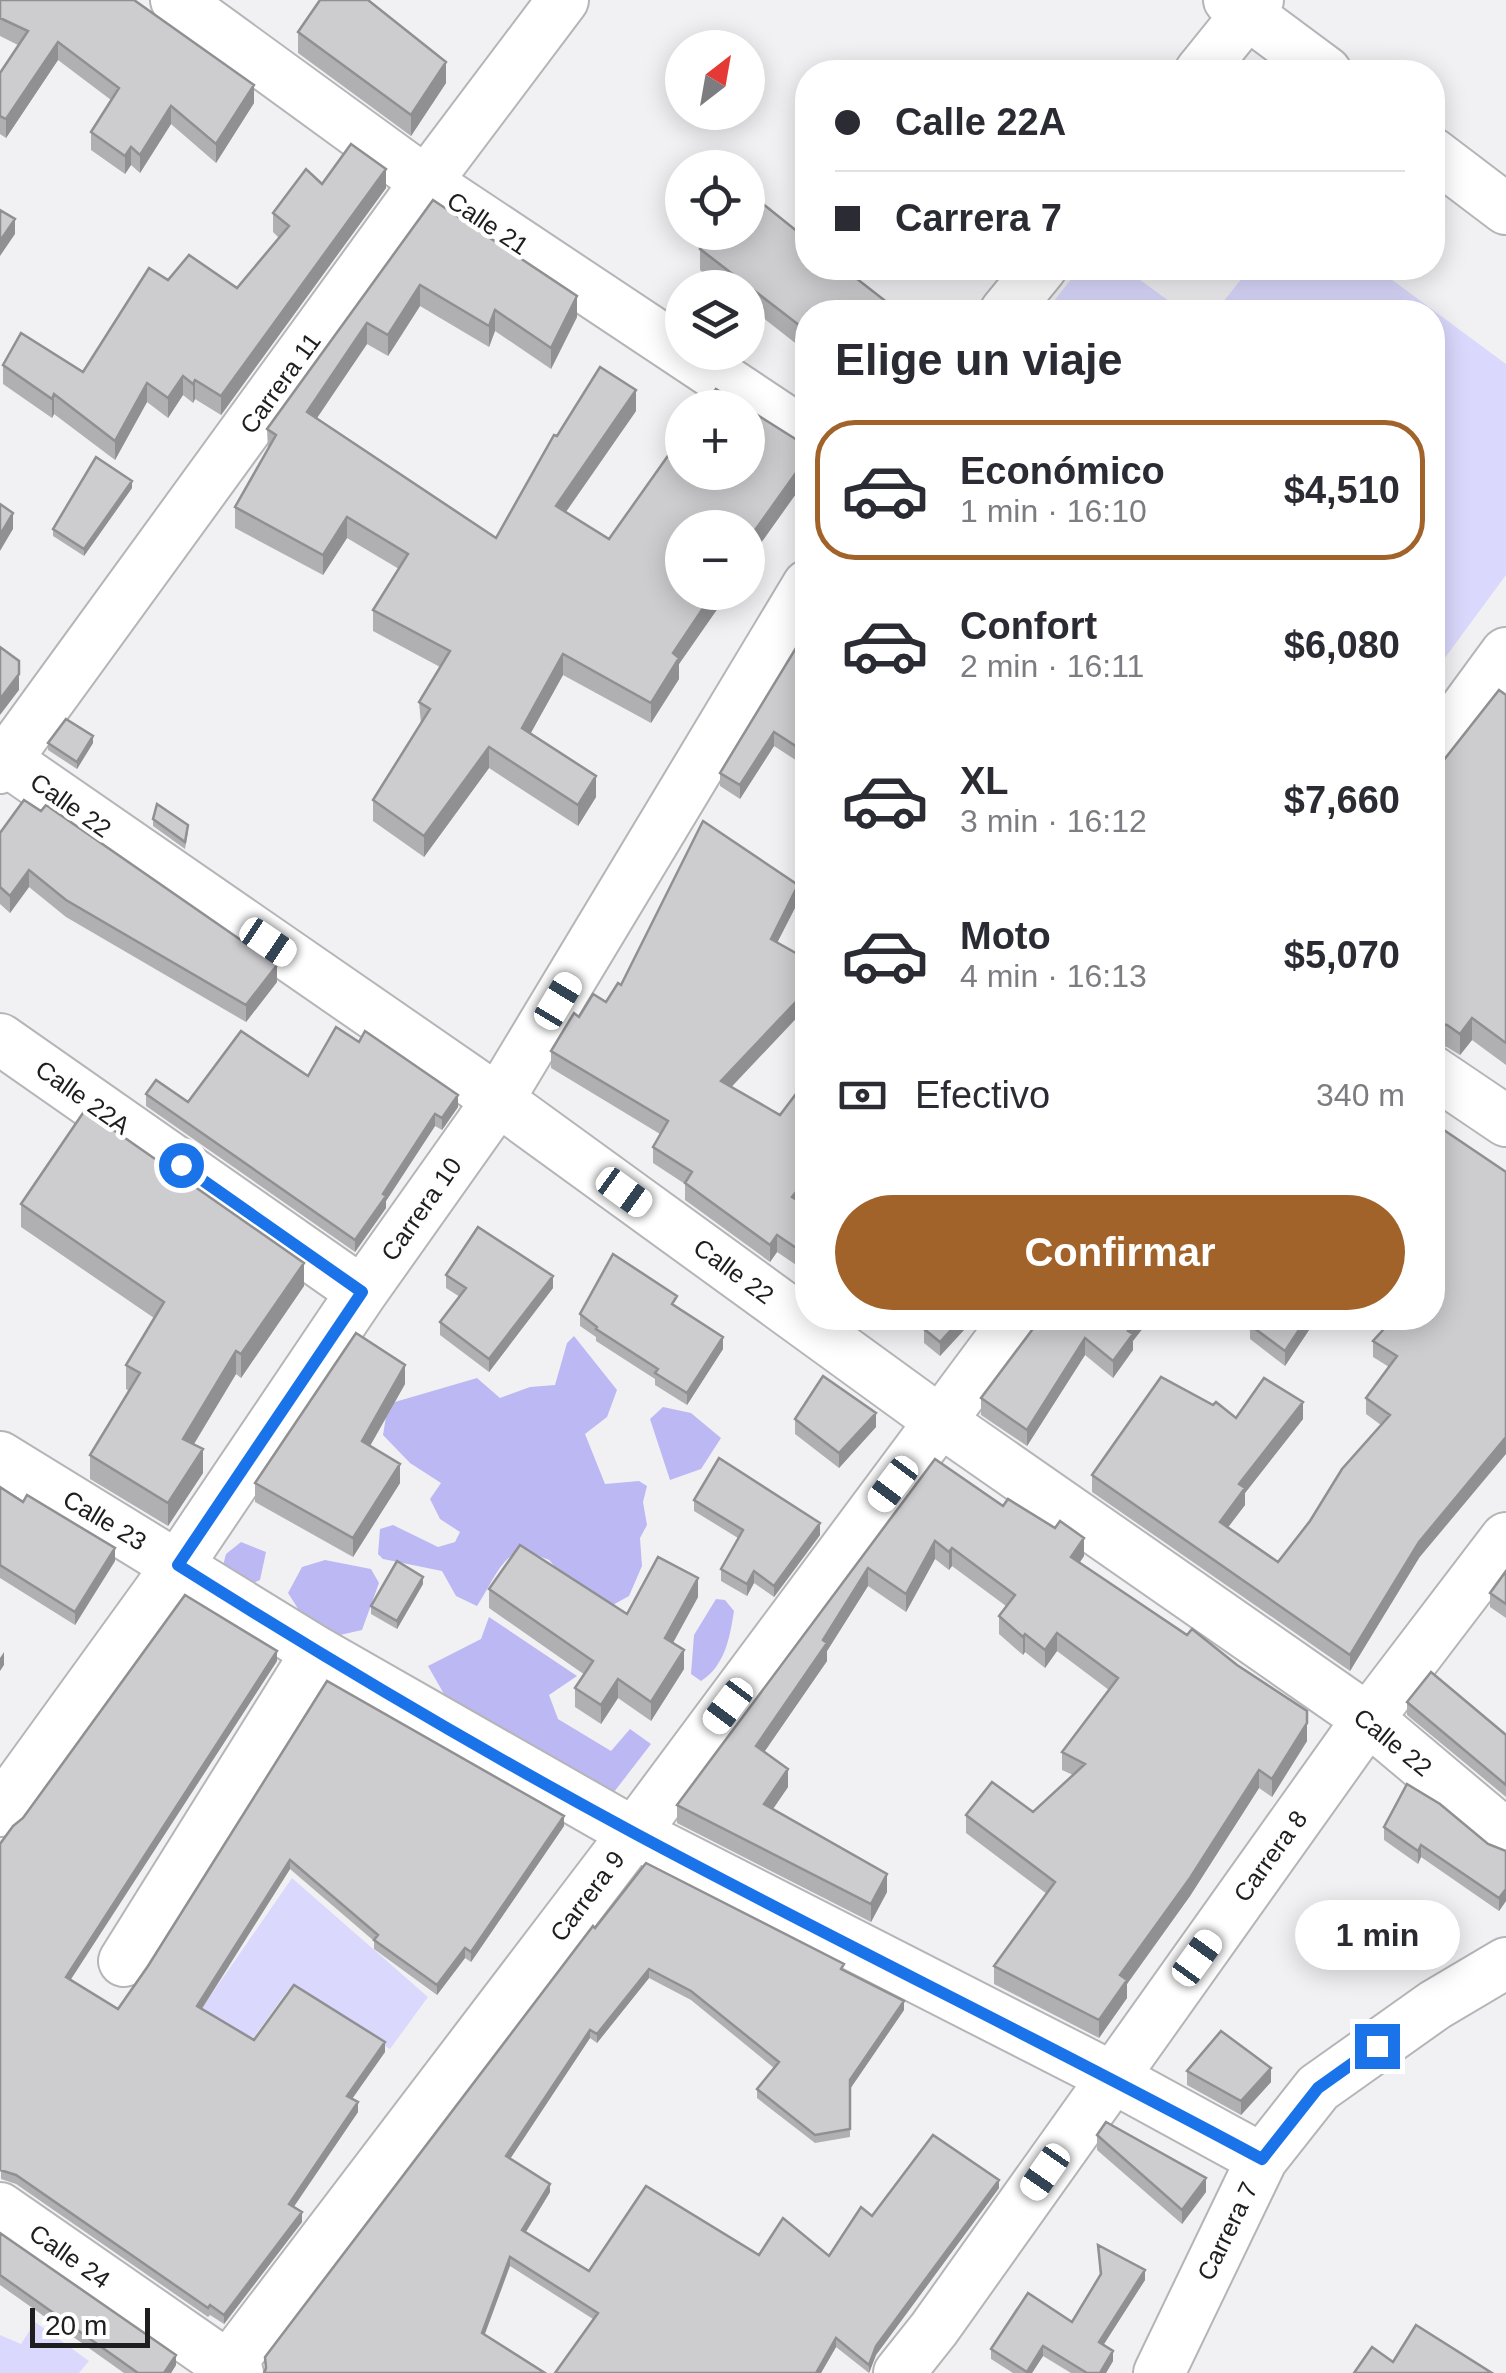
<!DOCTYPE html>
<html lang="es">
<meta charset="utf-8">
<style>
:root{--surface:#fff;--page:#f7f7f7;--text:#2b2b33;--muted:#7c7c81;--line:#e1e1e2;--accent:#a2632a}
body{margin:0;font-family:Arial,sans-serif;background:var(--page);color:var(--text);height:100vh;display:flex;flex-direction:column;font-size:38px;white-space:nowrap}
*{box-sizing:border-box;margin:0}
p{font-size:32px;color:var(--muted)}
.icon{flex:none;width:55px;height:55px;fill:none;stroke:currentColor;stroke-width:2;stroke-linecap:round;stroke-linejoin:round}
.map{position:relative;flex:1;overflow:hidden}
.details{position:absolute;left:795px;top:300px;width:650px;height:1030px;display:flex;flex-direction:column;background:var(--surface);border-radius:40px;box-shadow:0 5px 25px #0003}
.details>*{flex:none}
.guide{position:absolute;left:795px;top:60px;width:650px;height:220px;border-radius:40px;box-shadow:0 5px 25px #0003;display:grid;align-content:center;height:220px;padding:0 40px;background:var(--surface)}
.needle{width:65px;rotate:31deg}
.fabs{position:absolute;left:665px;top:30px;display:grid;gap:20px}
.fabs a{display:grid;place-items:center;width:100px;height:100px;border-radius:50%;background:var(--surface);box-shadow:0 5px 25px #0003;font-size:50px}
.scale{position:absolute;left:30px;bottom:25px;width:120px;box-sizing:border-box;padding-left:10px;border:5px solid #1e1e1f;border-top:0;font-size:28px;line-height:35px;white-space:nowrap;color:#1e1e1f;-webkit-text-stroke:8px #fff;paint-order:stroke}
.end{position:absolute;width:45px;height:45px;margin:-22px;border:12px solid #1a73e8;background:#fff;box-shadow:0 0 0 5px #fff}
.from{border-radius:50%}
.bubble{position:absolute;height:70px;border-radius:35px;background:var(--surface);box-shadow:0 5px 25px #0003;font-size:32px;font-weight:800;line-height:70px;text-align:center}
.car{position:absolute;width:30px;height:60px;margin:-30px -15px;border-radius:12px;box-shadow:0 0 8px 2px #0007;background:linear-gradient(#fff 24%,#345 0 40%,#fff 0 76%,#345 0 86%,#fff 0)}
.guide b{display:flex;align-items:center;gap:35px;height:95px;font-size:38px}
.guide b+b{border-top:2px solid var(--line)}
.guide i{width:25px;height:25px;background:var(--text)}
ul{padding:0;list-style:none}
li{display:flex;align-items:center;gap:30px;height:140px;margin:0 20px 15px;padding:0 20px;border:5px solid transparent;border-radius:40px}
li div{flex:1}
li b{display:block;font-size:38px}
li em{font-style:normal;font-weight:800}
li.selected{border-color:var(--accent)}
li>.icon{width:90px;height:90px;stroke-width:1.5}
h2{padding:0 40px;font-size:45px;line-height:120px}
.pay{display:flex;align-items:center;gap:25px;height:110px;padding:0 40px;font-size:38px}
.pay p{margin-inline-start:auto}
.action{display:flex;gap:20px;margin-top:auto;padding:20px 40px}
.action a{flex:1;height:115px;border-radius:60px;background:var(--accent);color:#fff;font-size:40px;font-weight:800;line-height:115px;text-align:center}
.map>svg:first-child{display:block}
</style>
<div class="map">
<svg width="1506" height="2373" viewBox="0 0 1506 2373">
<rect width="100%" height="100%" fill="#f1f1f4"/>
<path fill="#dad9fd" d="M1080,268H1124L1177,307L1173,312H1045Z
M1250,268H1376L1506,364V575L1433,674L1432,312H1215Z
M292,1878L428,1997L390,2049L288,1990L252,2040L202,2008Z
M35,2322L89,2361L79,2373H0V2335L21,2344Z"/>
<path fill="#bcb8f3" d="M574,1336L617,1390L607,1417L585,1434L605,1484L639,1481L647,1486L643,1502L647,1525L640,1538L642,1566L629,1596L611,1606L565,1578L549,1560L521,1549C499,1560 490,1587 477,1606L456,1596L442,1571L383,1559L378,1554L380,1529L393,1525L438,1547L455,1542L460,1532L440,1519L430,1499L441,1483L410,1463L383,1435L388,1404L477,1378L500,1398L530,1387L555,1385L567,1343Z
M663,1407L691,1413L721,1438L701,1469L670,1480L650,1419Z
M241,1542L266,1552L260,1580L238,1590L221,1573L226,1554Z
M325,1560L371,1569L379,1583L362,1630L318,1640L288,1593L302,1567Z
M716,1599L725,1600L734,1611C730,1637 725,1666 701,1681L691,1674L694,1635Z
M489,1617L577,1676L549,1695L558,1719L611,1751L630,1729L651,1744L614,1792L599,1802L481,1715L452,1708L428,1666L481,1639Z"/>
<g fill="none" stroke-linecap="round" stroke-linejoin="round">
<defs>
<path id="minor" d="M176,0L426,182L808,436
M1229,0L1326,72
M1200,72L1258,0
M1432,153L1506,209
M1005,312L1041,268
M1432,754L1506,653
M0,756L498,1100L940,1421L1368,1719L1506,1835
M0,768L426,182L563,0
M0,1039L362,1292
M1432,1071L1506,1121
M0,1457L317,1652L634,1833L1112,2077L1262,2159
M0,1811L178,1565L362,1292L498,1100L808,585
M124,1961L317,1652
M0,2208L238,2373
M223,2373L634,1833L1017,1318
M899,2373L934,2329L1368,1719L1506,1538
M1159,2373L1262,2159L1318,2088L1435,2005L1506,1963"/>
</defs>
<use href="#minor" stroke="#b5b4b7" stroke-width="54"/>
<use href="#minor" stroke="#fff" stroke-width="50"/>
</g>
<path fill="#b0b0b3" d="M0,0L254,103L216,163L171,124L140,173L131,165L125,174L91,150V132L111,100L58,60L6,138L0,134V73L18,45L0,36Z
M298,32L446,83L411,136L298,53Z
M322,184L386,188L221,415L195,399L193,403L183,395L168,418L147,402L115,460L54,414L52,418L3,384V365L83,372L168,280L237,288L279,238L273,232V213Z
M433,200L577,317L551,369L495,331L489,347L420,306L388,356L367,344L316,418L496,538L557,436L636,411L566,512L609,539L808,477L748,561V528L718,603V608L679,664V679L651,723L563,675L530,734L596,797L578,826L489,768L424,857L373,821V800L421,724L419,702L440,667L373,631V610L399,569L347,538L323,575L235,528V507L268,450L267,429Z
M700,249L897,312H808V353L748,306V288H723L700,270Z
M132,488L84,556L53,536V529Z
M808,649V768L774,746L740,799L720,786V773Z
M1506,695V1065L1472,1040L1460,1055L1447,1047L1432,1044V775Z
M48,743H93L77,769L48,750Z
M153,819L188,832L185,849L153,826Z
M0,833L277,982L246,1022L66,917L29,887L10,913L0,904Z
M798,902L777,942L732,1087L780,1115L801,1203L808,1207V1273L777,1252L770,1262L685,1200V1184L653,1163V1147L660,1134L551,1068V1051L579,1017L606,1002L621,985Z
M308,1076L458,1107L442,1130L435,1126L386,1201V1208L355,1252L146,1106V1094L188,1102Z
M21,1204L304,1286L241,1378L236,1374L194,1444L203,1473L168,1526L90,1479V1455L129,1391L126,1389V1365L154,1318L21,1227Z
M446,1275L553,1288L489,1372L440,1335V1322L460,1297L446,1288Z
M580,1314L723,1349L687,1405L655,1385V1379L596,1341V1337L580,1326Z
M932,1318H975L940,1356L924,1343V1329Z
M1041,1318L1133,1341V1350L1113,1378L1085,1355L1027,1446L981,1415V1398Z
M1309,1318V1330L1285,1366L1250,1339V1325Z
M1394,1318L1419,1558L1350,1671L1092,1492V1475L1236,1418L1303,1419L1245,1493V1505L1228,1527L1278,1562L1381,1425L1366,1414V1398L1389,1367L1373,1357V1341Z
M405,1384L370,1446L400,1483L353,1557L255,1502V1483Z
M795,1419L876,1427L839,1468L795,1434Z
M935,1459L1003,1506L1084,1556L1080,1562L1307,1741L1272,1797L1259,1788L1190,1896L1127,1984V1998L1099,2038L994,1984V1966L1047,1894L966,1833V1815L1033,1812L1073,1775L1062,1770V1752L1109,1690L1057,1651L1045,1668L1025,1652L1023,1655L999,1634V1616L1006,1606L952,1566L949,1570L935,1559L906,1612L868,1586L827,1651V1661L764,1752L788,1787L773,1809L887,1892L871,1922L677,1823V1805Z
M0,1487L115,1561L75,1625L0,1578Z
M694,1500L820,1535L774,1597L754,1583L747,1596L721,1581V1569L738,1538L694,1511Z
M1506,1571V1618L1490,1607V1593Z
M423,1584L397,1629L371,1614V1606Z
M489,1589L627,1614L698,1597L673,1643L684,1669L651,1721L618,1698L601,1724L575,1707V1688L585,1675L489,1608Z
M277,1661L70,1980L118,2009L148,1966L327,1681L564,1826L471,1962L465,1958L437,1995L374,1949V1941L290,1869L202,2009L254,2040L385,2052L352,2099L358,2112L293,2207L302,2222L224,2324L210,2315L208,2317L16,2184L1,2179L0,1844Z
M1407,1702L1506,1735V1797L1407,1715Z
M1384,1827L1506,1851V1901L1499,1911L1421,1857L1418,1864L1384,1840Z
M595,1928L844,1970L904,2010L850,2089V2137L815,2143L757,2098V2089L774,2068L691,2000L649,1978L597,2043L590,2038L510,2159L550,2192L526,2232L589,2271L759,2255L829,2256L872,2216L999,2188L876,2355L869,2373L836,2347L821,2373H555L593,2319L510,2266L266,2370L265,2357Z
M1187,2071L1271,2082L1241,2115L1187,2085Z
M1097,2135L1206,2192L1182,2224L1097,2150Z
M0,2233L176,2365L171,2373H124L0,2285Z
M1098,2245L1145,2280L1103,2345L1113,2361L1106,2373H1071L1043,2356L1032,2373H1013L991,2359V2349L1072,2322L1100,2275Z"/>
<path fill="#909092" d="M58,42V60L6,138V119Z
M446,62V83L411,136V115Z
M254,85V103L216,163V144Z
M171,106V124L140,173V155Z
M131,147V165L125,174V156Z
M386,169V188L221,415V396Z
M15,219V234L0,256V241Z
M420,285V306L388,356V335Z
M577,296V317L551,369V348Z
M495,310V331L489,347V326Z
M367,323V344L307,433V412Z
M183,376V395L168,418V398Z
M195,380V399L193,403V384Z
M147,383V402L115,460V441Z
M636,390V411L556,526V506Z
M54,394V414L52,418V399Z
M808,456V477L748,561V540Z
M132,481V488L84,556V549Z
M13,513V529L0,551V535Z
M347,517V538L323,575V555Z
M714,592H725L718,603V608L679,664V679L651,723V703L673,653Z
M563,654V675L522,749V728Z
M19,674V690L0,715V699Z
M774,732V746L740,799V785Z
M93,736V743L77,769V762Z
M489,747V768L424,857V836Z
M596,776V797L578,826V805Z
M29,870V887L10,913V896Z
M798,885V902L771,955V939Z
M277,965V982L246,1022V1005Z
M808,989V1006L721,1098V1081Z
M1472,1018V1040L1460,1055V1034Z
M458,1095V1107L442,1130V1118Z
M435,1114V1126L386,1201V1208L355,1252V1240L383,1194Z
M808,1177V1194L792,1214V1197Z
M777,1235V1252L770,1262V1245Z
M304,1263V1286L241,1378V1354Z
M553,1276V1288L489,1372V1359Z
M962,1318H975L940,1356V1342Z
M1138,1318H1151L1133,1341V1350L1113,1378V1361L1128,1331Z
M1307,1318H1309V1330L1285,1366V1351Z
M723,1337V1349L687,1405V1393Z
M1085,1338V1355L1027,1446V1430Z
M236,1351V1374L183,1462V1439Z
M405,1365V1384L362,1460V1441Z
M1303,1402V1419L1245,1493V1505L1220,1538V1522L1239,1484Z
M876,1413V1427L839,1468V1453Z
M1506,1437V1454L1419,1558L1350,1671V1655L1419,1542Z
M203,1449V1473L168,1526V1503Z
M400,1464V1483L353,1557V1538Z
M820,1523V1535L774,1597V1586Z
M1084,1538V1556L1071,1575V1557Z
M935,1541V1559L906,1612V1594Z
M115,1548V1561L75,1625V1612Z
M952,1548V1566L949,1570V1552Z
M868,1568V1586L827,1651V1661L756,1764V1746Z
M754,1571V1583L747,1596V1584Z
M423,1577V1584L397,1629V1621Z
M698,1578V1597L665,1657V1638Z
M1057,1633V1651L1045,1668V1650Z
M1025,1634V1652L1023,1655V1637Z
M684,1650V1669L651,1721V1702Z
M277,1651V1661L66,1987V1977Z
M4,1652V1665L0,1671V1658Z
M618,1679V1698L601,1724V1705Z
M1307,1723V1741L1272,1797V1779Z
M788,1769V1787L764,1822V1804Z
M1259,1770V1788L1190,1896L1127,1984V1998L1099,2038V2020L1120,1975Z
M564,1816V1826L471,1962V1952Z
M1421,1845V1857L1418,1864V1851Z
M290,1860V1869L197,2016V2006Z
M887,1874V1892L871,1922V1904Z
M1506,1889V1901L1499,1911V1898Z
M465,1948V1958L437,1995V1985Z
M649,1969V1978L597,2043V2034Z
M904,2001V2010L850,2089V2080Z
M590,2030V2038L506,2165V2156Z
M385,2042V2052L347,2106V2096Z
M1271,2068V2082L1241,2115V2101Z
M358,2102V2112L289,2214V2204Z
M1206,2178V2192L1182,2224V2210Z
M999,2180V2188L876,2355L869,2373V2365L876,2346Z
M550,2184V2192L522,2238V2230Z
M302,2212V2222L224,2324V2315Z
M510,2257V2266L482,2342V2333Z
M1145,2270V2280L1099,2352V2342Z
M836,2338V2347L821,2373H816Z
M1043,2346V2356L1032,2373H1027Z
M1113,2351V2361L1106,2373H1100Z
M176,2355V2365L171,2373H164Z"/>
<path fill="#cdcdd0" stroke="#909092" stroke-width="2.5" d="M0,0H134L254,85L216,144L171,106L140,155L131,147L125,156L91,132L119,88L58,42L6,119L0,116V73L28,31L0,18Z
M320,0H368L446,62L411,115L298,32Z
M351,144L386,169L221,396L195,380L193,384L183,376L168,398L147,383L115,441L54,394L52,399L3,365L21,333L83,372L149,268L168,280L189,255L237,288L289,226L273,213L306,169L322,184Z
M748,192L808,240V268H843L897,310L895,312H808V332L700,249L712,232H748Z
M433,200L577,296L551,348L495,310L489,326L420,285L388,335L367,323L307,412L496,538L554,435L557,436L600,367L636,390L556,506L609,539L682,436V472H748V409L808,447V456L748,540V528H682V592H714L673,653L679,658L651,703L563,654L522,728L596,776L578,805L489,747L424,836L373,800L430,709L419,702L450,651L373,610L408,554L347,517L323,555L235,507L276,435L267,429Z
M0,210L15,219L0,241Z
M716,389L746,408H703Z
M96,457L132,481L84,549L53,529Z
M0,504L13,513L0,535Z
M799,643L808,649V754L774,732L740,785L720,773Z
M0,647L19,661V674L0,699Z
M1499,690L1506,695V1043L1472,1018L1460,1034L1447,1025L1432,1023V775Z
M66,719L93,736L77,762L48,743Z
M24,800L41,811L46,805L277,965L246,1005L66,900L29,870L10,896L0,887V833Z
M157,804L188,825L185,842L153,819Z
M703,821L798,885L771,939L808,960V989L721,1081L780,1115L808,1078V1177L792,1197L808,1207V1256L777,1235L770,1245L685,1183L692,1172L653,1147L668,1121L551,1051L574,1013L579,1017L593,994L606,1002L618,983L621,985Z
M336,1027L359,1042L365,1031L458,1095L442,1118L435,1114L383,1194L386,1196L355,1240L146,1094L156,1080L188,1102L241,1031L308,1076Z
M85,1110L304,1263L241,1354L236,1351L183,1439L203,1449L168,1503L90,1455L140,1373L126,1365L164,1302L21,1204Z
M1432,1122L1506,1172V1437L1419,1542L1350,1655L1092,1475L1161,1377L1213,1405L1216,1402L1236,1418L1264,1378L1303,1402L1239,1484L1245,1488L1220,1522L1278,1562L1310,1521L1342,1469L1390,1415L1366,1398L1397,1356L1373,1341L1394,1318H1432Z
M478,1227L553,1276L489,1359L440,1322L466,1288L446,1275Z
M613,1254L677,1296L672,1304L723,1337L687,1393L655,1373L658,1369L596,1329L597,1327L580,1314Z
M932,1318H962L940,1342L924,1329Z
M1041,1318H1138L1128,1331L1133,1334L1113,1361L1085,1338L1027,1430L981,1398Z
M1256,1318H1307L1285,1351L1250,1325Z
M356,1333L405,1365L362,1441L400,1464L353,1538L255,1483Z
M823,1376L876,1413L839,1453L795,1419Z
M719,1458L820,1523L774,1586L754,1571L747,1584L721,1569L743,1530L694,1500Z
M935,1459L1003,1506L1008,1499L1055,1528L1060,1521L1084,1538L1071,1557L1187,1635L1192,1629L1237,1665L1307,1711V1723L1272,1779L1259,1770L1190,1878L1120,1975L1127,1980L1099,2020L994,1966L1055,1882L966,1815L992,1782L1033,1812L1085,1764L1062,1752L1118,1678L1057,1633L1045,1650L1025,1634L1023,1637L999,1616L1015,1595L952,1548L949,1552L935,1541L906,1594L868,1568L823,1640L827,1643L756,1746L788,1769L764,1804L887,1874L871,1904L677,1805Z
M0,1487L23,1502L27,1495L115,1548L75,1612L0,1565Z
M520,1545L627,1614L658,1557L698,1578L665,1638L684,1650L651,1702L618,1679L601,1705L575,1688L593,1661L489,1589Z
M397,1561L423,1577L397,1621L371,1606Z
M1506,1571V1604L1490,1593Z
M185,1595L277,1651L66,1977L118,2009L148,1966L327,1681L564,1816L471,1952L465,1948L437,1985L374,1940L378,1935L290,1860L197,2006L254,2040L294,1985L385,2042L347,2096L358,2102L289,2204L302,2212L224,2315L210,2305L208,2308L16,2175L0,2170V1844L13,1826L23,1818Z
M1431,1672L1506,1735V1785L1407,1702Z
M1407,1784L1440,1804L1488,1844L1506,1851V1889L1499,1898L1421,1845L1418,1851L1384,1827Z
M646,1863L844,1964L841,1969L904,2001L850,2080V2129L815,2135L757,2089L779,2062L691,1991L649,1969L597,2034L590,2030L506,2156L550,2184L522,2230L589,2271L646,2186L759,2255L783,2218L829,2256L861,2207L872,2216L933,2135L999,2180L876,2346L869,2365L836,2338L816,2373H555L598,2313L510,2257L482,2333L545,2373H264L266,2368L265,2357L593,1926L595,1928Z
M1221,2031L1271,2068L1241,2101L1187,2071Z
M1106,2122L1206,2178L1182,2210L1097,2135Z
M0,2233L176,2355L164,2373H138L0,2275Z
M1098,2245L1145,2270L1099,2342L1113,2351L1100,2373H1087L1043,2346L1027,2372L991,2349L1028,2293L1072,2322L1101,2274Z
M1416,2325L1492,2373H1354L1372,2347L1393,2362Z"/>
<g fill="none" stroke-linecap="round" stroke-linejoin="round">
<path stroke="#1a73e8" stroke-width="12" d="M181,1165L362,1292L178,1565C327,1659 480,1750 636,1834C843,1945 1055,2047 1262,2159L1318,2088L1377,2046"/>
</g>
<g text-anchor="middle" stroke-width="9" stroke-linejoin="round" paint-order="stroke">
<g font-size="25" fill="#1e1e1f" stroke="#fff">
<text transform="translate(488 223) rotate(34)" y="9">Calle 21</text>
<text transform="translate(280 383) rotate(-54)" y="9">Carrera 11</text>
<text transform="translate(71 805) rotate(35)" y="9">Calle 22</text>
<text transform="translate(83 1097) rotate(35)" y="9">Calle 22A</text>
<text transform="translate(421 1209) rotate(-55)" y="9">Carrera 10</text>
<text transform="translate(734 1271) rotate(36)" y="9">Calle 22</text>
<text transform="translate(105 1520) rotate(31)" y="9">Calle 23</text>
<text transform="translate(1393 1742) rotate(39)" y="9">Calle 22</text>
<text transform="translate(1270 1856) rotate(-54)" y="9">Carrera 8</text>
<text transform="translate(587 1896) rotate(-53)" y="9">Carrera 9</text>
<text transform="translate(1227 2231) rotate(-64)" y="9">Carrera 7</text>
<text transform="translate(70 2256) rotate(35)" y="9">Calle 24</text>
</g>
</g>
</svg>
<div class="fabs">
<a><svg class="needle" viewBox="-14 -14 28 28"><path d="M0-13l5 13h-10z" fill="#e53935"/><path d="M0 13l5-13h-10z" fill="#7c7c81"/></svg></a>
<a><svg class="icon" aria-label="locate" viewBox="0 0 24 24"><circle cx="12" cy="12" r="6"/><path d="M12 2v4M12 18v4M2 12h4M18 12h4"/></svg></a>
<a><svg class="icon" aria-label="layers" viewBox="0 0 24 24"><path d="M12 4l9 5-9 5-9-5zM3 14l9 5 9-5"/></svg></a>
<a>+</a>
<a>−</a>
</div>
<div class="scale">20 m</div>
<i class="end from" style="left:181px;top:1165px"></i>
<i class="end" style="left:1377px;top:2046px"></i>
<div class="bubble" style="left:1295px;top:1900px;width:165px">1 min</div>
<i class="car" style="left:268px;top:942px;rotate:124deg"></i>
<i class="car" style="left:558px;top:1001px;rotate:31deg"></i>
<i class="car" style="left:624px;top:1192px;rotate:126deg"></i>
<i class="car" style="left:893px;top:1484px;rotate:217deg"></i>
<i class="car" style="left:728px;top:1706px;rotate:217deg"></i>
<i class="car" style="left:1197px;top:1958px;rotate:36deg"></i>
<i class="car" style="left:1045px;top:2172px;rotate:215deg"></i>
<div class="guide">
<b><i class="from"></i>Calle 22A</b>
<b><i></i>Carrera 7</b>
</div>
<section class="details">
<h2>Elige un viaje</h2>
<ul>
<li class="selected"><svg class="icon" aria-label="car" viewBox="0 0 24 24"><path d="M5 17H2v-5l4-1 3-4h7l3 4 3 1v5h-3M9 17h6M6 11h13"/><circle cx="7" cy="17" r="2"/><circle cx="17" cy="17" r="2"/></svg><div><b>Económico</b><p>1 min · 16:10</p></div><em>$4,510</em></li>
<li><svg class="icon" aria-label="car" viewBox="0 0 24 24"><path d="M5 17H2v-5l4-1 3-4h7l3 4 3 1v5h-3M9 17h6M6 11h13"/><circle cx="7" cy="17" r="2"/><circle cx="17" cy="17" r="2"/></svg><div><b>Confort</b><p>2 min · 16:11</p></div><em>$6,080</em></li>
<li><svg class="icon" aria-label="car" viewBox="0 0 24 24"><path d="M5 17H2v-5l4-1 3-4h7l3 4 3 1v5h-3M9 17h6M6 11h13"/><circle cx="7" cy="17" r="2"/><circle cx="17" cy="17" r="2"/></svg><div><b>XL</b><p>3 min · 16:12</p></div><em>$7,660</em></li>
<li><svg class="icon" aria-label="car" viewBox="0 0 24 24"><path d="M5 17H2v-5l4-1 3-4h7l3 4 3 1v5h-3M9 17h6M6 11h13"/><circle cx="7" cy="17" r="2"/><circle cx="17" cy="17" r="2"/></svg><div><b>Moto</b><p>4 min · 16:13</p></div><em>$5,070</em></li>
</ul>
<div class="pay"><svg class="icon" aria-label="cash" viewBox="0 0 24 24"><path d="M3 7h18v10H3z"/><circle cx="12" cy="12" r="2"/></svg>Efectivo<p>340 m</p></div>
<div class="action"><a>Confirmar</a></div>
</section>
</div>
